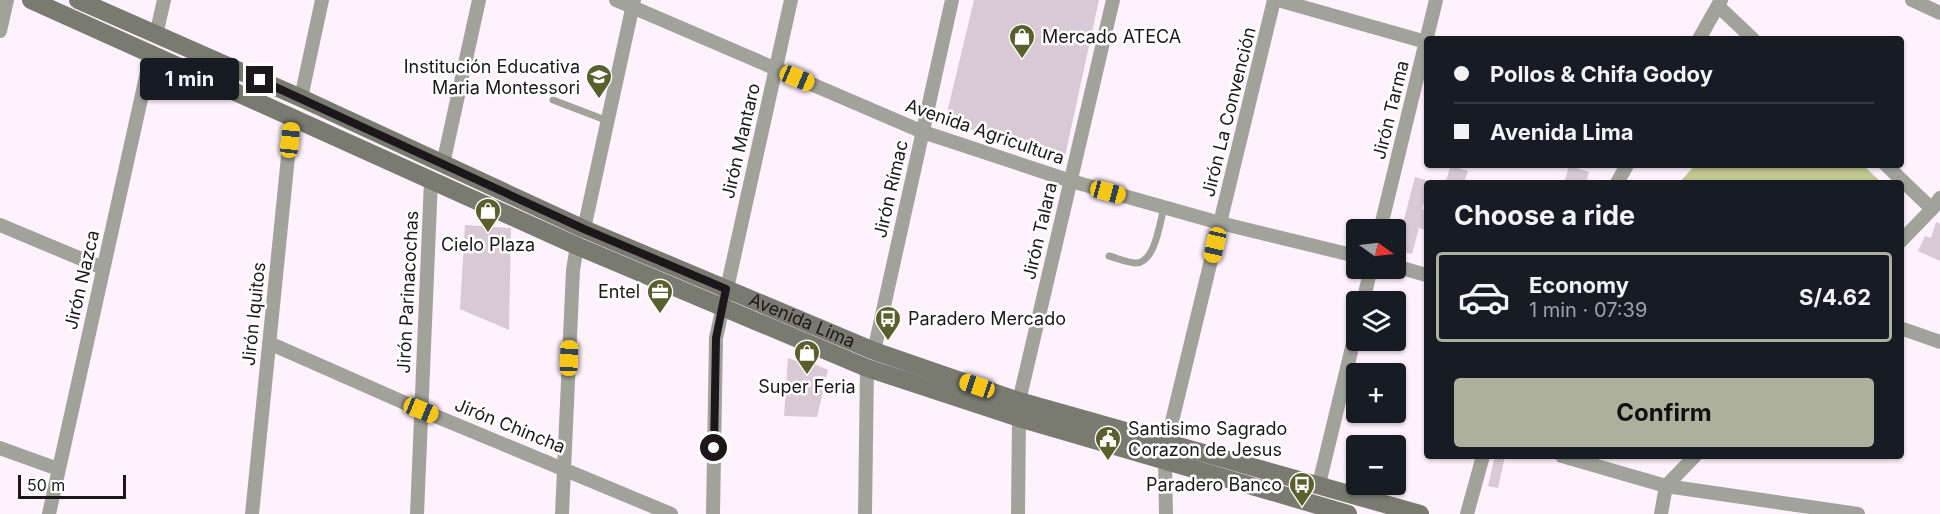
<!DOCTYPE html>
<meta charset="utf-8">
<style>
:root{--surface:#171b24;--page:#20242c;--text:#f1f3f6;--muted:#9ea1a6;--line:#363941;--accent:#adb09c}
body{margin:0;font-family:Inter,sans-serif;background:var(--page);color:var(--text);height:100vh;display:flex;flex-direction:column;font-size:22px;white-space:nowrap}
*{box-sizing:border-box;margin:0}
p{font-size:20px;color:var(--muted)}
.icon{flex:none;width:33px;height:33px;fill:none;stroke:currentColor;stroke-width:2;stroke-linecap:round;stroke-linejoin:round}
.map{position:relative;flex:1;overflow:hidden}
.drawer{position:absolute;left:1424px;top:180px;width:480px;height:279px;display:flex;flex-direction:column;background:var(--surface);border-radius:6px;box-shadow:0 2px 4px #0004}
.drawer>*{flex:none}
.guide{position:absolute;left:1424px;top:36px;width:480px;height:132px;border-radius:6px;box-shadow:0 2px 4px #0004;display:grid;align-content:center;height:132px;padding:0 30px;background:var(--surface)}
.needle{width:39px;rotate:104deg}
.tools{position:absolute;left:1346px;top:219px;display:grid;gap:12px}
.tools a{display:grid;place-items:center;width:60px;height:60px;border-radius:6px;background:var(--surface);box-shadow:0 2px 4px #0004;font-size:30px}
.scale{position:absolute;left:18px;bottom:15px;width:108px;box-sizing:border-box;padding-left:6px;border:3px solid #1c171b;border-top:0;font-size:16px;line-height:21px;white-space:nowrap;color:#1c171b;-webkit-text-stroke:4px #fff;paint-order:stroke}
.end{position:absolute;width:27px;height:27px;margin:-14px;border:8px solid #1c171b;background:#fff;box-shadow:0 0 0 3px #fff}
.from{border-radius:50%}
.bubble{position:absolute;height:42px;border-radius:6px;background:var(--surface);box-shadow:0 2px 4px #0004;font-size:20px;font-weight:700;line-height:42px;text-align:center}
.car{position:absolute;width:18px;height:36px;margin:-18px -9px;border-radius:8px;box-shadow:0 0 4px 2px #0007;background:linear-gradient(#f5c518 24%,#345 0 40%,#f5c518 0 76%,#345 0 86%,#f5c518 0)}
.guide b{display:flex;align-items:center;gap:21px;height:57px;font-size:22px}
.guide b+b{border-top:2px solid var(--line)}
.guide i{width:15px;height:15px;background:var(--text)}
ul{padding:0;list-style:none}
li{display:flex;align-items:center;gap:18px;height:90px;margin:0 12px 9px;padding:0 18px;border:3px solid var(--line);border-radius:6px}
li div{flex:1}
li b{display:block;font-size:22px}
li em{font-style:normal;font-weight:700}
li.on{border-color:var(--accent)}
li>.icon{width:54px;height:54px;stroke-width:1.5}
h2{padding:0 30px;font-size:27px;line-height:72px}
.action{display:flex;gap:12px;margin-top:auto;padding:12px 30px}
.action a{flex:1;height:69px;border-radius:6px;background:var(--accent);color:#111;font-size:24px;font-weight:700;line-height:69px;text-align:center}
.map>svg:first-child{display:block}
</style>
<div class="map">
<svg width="1940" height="514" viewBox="0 0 1940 514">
<rect width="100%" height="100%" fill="#fff2fc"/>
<path fill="#c1c990" d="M1695,165H1863L1882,183H1679Z"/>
<path fill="#d8c9d5" d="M974,0H1099L1064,161L945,121Z
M1451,165L1468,171L1464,183H1445Z
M1569,166L1589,172L1586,183H1564Z
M1415,177L1433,182L1426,183V197L1422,209L1426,210V230L1419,228L1412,254L1396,250Z
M1936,222L1940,224V261L1918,251L1925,236L1931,238Z
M465,225L511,228L509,330L460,309Z
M798,357L828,370L817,417L784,416L788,358L796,361Z
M1495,456H1505L1498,488L1488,486Z"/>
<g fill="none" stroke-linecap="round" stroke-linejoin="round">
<path stroke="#a1a39b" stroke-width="7" d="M553,100L608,121
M1109,256C1117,258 1128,263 1136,263C1155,263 1160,222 1164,207"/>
<path stroke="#a1a39b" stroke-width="14" d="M616,0L923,132L1071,181L1220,223L1356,256
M1278,0L1426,42
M1912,0L1940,13
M1718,6L1753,39
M0,31L7,0
M156,35L164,0
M1699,39L1721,0
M301,98L322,0
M443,164L479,0
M1886,165L1932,209
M1617,183L1627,165
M0,225L103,268
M584,229L634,0
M1380,230L1436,0
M1900,242L1932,209L1940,198
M1395,266L1426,275
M1363,302L1371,268
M1900,328L1940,342
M269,343L421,410L671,514
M874,351L952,0
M1019,401L1113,0
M1167,442L1274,0
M0,448L58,469
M1562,456L1666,486L1858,514
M1165,461L1166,514
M1319,484L1356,331
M49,514L151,54
M252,514L292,117
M417,514L431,180
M562,514L573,270L577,246
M713,514L716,338L791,0
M865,514L867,368
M1018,514L1019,418
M1467,514L1483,456
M1661,514L1666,486L1695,456"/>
<g stroke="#797a70" stroke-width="18">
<path d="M31,0L577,246L867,368L1019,418L1348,514"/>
<path id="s1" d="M78,0L301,98L584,229L874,351L1019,401L1420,514"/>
</g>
</g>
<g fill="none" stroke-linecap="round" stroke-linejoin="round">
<path stroke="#1c171b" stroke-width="8" d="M260,80L584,229L726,289L716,338L714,448"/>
</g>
<defs>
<symbol id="shop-pin" viewBox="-11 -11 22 30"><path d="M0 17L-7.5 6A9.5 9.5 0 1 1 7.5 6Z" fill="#595f2d" stroke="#fff"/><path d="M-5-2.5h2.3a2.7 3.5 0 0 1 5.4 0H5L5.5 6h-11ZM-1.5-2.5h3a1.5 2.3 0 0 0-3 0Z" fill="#fff"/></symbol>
<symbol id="school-pin" viewBox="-11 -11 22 30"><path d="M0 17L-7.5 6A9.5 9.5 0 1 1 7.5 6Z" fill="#595f2d" stroke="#fff"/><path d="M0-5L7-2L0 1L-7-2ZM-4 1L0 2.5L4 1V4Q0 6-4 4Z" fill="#fff"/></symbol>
<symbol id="office-pin" viewBox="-11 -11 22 30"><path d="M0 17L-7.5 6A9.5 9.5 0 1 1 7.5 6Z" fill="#595f2d" stroke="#fff"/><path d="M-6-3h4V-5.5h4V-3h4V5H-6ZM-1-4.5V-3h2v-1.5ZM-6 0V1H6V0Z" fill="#fff"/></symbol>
<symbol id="bus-pin" viewBox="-11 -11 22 30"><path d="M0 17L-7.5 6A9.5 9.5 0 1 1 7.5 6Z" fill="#595f2d" stroke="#fff"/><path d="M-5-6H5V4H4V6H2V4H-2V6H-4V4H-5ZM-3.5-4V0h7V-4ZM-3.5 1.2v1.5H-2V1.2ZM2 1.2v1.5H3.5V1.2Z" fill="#fff"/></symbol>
<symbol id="civic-pin" viewBox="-11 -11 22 30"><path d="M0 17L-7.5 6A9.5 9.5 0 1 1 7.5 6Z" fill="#595f2d" stroke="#fff"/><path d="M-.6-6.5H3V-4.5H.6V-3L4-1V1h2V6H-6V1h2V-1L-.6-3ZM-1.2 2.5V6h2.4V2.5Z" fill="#fff"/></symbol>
</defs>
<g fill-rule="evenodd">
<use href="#shop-pin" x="1007" y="22" width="30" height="40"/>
<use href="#school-pin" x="584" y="62" width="30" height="40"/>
<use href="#shop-pin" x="473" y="196" width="30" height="40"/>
<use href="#office-pin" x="645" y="277" width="30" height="40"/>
<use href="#bus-pin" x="873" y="304" width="30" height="40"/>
<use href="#shop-pin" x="792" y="338" width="30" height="40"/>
<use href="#civic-pin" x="1093" y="424" width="30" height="40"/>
<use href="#bus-pin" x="1287" y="470" width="30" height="40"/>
</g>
<g text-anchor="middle" stroke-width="5" stroke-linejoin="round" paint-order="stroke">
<g font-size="18" fill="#1c171b" stroke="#fff" text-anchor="start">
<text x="1042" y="43">Mercado ATECA</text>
<text x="580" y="73" text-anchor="end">Institución Educativa<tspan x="580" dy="21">Maria Montessori</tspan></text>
<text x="488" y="251" text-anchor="middle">Cielo Plaza</text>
<text x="640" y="298" text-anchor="end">Entel</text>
<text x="908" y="325">Paradero Mercado</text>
<text x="807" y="393" text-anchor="middle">Super Feria</text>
<text x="1128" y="435">Santisimo Sagrado<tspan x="1128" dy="21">Corazon de Jesus</tspan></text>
<text x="1282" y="491" text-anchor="end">Paradero Banco</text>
</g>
<g font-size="18" fill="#1c171b" stroke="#fff">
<text transform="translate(1391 110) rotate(-76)" y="6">Jirón Tarma</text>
<text transform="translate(1229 112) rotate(-76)" y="6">Jirón La Convención</text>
<text transform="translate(985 132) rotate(19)" y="6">Avenida Agricultura</text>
<text transform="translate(741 141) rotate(-77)" y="6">Jirón Mantaro</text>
<text transform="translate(891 189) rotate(-77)" y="6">Jirón Rímac</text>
<text transform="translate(1040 231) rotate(-77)" y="6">Jirón Talara</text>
<text transform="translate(82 280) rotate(-77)" y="6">Jirón Nazca</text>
<text transform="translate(408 292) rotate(-87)" y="6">Jirón Parinacochas</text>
<text transform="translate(254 314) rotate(-84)" y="6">Jirón Iquitos</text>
<text dy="6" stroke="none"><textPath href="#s1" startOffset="792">Avenida Lima</textPath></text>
<text transform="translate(510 426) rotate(22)" y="6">Jirón Chincha</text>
</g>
</g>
</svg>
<div class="tools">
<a><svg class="needle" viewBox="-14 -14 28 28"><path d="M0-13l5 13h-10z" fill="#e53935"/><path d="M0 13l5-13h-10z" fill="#9ea1a6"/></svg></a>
<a><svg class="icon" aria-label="layers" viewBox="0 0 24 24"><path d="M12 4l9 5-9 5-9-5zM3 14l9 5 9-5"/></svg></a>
<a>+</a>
<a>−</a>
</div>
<div class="scale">50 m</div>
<i class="end from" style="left:714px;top:448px"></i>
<i class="end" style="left:260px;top:80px"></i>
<div class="bubble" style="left:140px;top:58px;width:99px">1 min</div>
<i class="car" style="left:797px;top:78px;rotate:113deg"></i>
<i class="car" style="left:290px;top:140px;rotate:6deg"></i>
<i class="car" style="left:1108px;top:192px;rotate:105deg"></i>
<i class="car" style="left:1215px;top:245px;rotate:193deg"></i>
<i class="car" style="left:569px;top:358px;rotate:2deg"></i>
<i class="car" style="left:977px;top:386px;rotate:289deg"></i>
<i class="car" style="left:421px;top:410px;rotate:112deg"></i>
<div class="guide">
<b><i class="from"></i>Pollos &amp; Chifa Godoy</b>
<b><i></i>Avenida Lima</b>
</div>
<section class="drawer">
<h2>Choose a ride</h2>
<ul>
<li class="on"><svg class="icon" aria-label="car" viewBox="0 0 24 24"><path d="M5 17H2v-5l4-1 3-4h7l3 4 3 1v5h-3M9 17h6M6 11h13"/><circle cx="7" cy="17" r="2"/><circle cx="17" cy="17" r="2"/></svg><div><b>Economy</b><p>1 min · 07:39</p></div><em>S/4.62</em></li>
</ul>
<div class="action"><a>Confirm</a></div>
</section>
</div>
